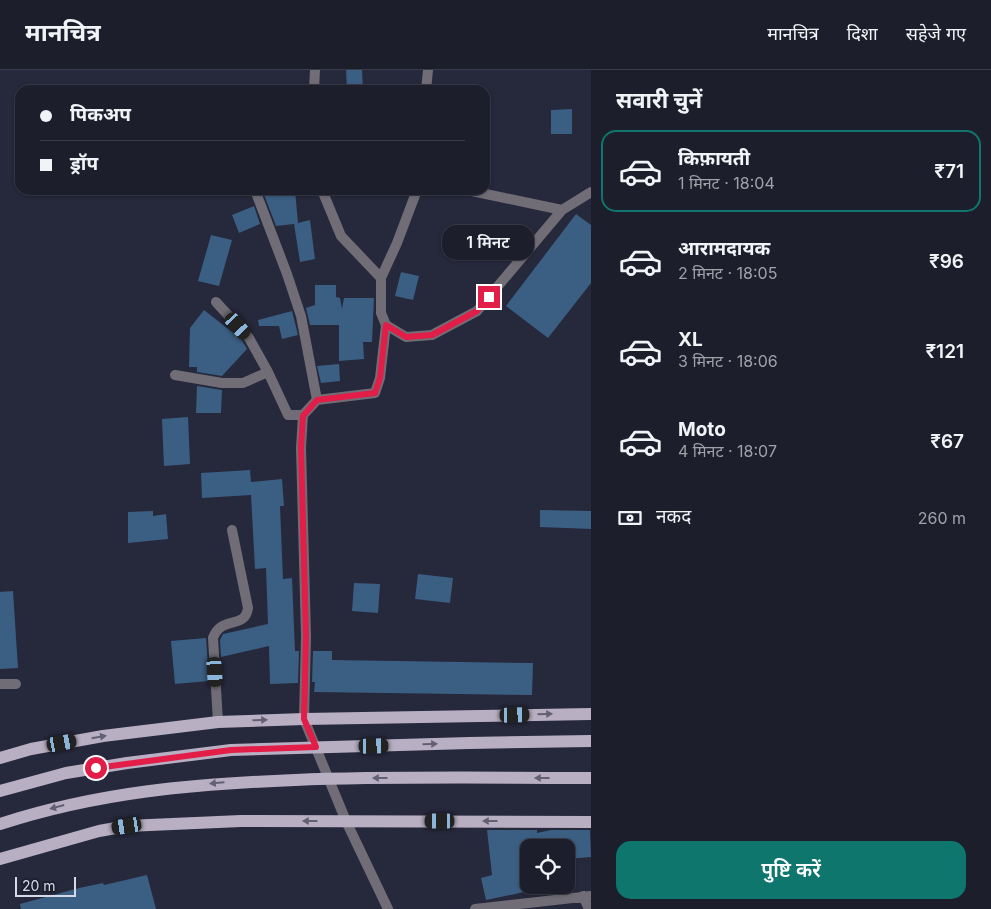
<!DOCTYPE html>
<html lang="hi">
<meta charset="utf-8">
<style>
:root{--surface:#1c1e2c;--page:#292b38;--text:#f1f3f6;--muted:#a0a2a9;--line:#3a3c48;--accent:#0f766e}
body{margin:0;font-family:Inter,"Noto Sans Devanagari",sans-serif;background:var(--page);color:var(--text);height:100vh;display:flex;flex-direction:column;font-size:19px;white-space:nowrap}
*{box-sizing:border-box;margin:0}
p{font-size:16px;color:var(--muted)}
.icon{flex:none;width:28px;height:28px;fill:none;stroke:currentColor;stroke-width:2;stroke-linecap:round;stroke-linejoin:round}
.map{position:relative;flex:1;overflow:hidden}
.sheet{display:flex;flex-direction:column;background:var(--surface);width:400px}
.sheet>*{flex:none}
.banner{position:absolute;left:15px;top:15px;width:475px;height:110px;border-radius:15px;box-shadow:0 1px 4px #0004,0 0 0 1px var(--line);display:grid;align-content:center;height:110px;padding:0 25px;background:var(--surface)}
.tools{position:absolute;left:520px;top:769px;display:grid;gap:10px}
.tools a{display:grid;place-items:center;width:55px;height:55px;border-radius:10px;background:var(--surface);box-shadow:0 1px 4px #0004,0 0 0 1px var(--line);font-size:25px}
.scale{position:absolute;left:15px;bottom:12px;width:61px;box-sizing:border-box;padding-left:5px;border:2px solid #d7d9e6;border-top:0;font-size:14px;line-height:18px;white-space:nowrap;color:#d7d9e6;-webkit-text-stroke:4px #1d1f31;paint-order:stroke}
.end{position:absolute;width:22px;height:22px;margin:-11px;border:6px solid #e11d48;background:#fff;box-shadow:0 0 0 2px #fff}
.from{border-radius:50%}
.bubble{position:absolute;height:35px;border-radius:15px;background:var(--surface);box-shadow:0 1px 4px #0004,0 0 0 1px var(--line);font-size:16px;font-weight:600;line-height:35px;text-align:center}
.car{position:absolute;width:15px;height:30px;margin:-15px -8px;border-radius:6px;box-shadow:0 0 4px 1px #0007;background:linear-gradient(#222 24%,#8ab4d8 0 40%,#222 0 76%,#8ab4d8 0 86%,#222 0)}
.banner b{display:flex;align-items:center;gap:18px;height:48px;font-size:19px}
.banner b+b{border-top:1px solid var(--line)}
.banner i{width:12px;height:12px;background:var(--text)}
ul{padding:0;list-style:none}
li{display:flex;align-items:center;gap:15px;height:82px;margin:0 10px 8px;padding:0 15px;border:2px solid transparent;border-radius:15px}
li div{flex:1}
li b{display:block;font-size:19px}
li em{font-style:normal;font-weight:600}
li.on{border-color:var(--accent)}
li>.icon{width:45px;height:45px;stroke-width:1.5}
h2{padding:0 25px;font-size:22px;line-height:60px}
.pay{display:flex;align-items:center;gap:12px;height:55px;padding:0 25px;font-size:19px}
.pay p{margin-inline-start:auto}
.action{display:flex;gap:10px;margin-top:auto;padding:10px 25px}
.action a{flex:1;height:58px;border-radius:15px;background:var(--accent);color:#fff;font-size:20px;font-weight:600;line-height:58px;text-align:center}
header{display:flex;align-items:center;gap:30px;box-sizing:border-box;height:70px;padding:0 25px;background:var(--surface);border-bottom:1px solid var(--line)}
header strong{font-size:24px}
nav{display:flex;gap:28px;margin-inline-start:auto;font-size:18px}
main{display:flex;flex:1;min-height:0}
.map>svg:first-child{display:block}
</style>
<header>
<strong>मानचित्र</strong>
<nav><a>मानचित्र</a><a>दिशा</a><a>सहेजे गए</a></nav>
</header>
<main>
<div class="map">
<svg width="591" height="839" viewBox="0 0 591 839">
<rect width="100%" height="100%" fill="#26283b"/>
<path fill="#3b5e83" d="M346,0H362L363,20H347Z
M572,39V64H551V40Z
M272,120H295L298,153L310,150L315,189L300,192L294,154L276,156L263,122Z
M254,136L260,154L239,163L232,145Z
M576,144L591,155V213L548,268L506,236Z
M211,165L232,170L219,216L198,211Z
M401,202L419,206L413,230L395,226Z
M315,215H336V227L340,228L342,239L344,228H374L372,272H363L364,289L339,291V255H310L306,238L315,235Z
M204,240L241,269L247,279L222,306L197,302V297H189L190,258Z
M292,241L298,265L282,269L279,256H259L258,250Z
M339,294L340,311L321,313L317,296Z
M197,316L222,320L221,343H196Z
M188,347L190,394L164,396L162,349Z
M250,400L251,412L282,409L284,436H280L283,509L292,508L295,581H299L298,613L270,614L269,576L221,587L220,570L223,564L268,554L266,498L255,499L251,425L202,428L201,403Z
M540,440L591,441V459L540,457Z
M153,441V446L166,444L168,469L128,473V442Z
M418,504L453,508L450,533L415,529Z
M354,513L380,514L378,543L352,541Z
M13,521L18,598L0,599V522Z
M206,568L209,611L175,614L171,571Z
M313,581H332V590L533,593L532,625L314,622L315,612H312Z
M487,760H537V763L551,760H590L591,787L566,789V778H529V821L486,830L481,808L492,805Z
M147,805L156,839H21L20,834L79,818L103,813L104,815Z"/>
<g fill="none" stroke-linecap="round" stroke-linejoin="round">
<path stroke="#716d76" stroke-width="10" d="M314,20L315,0
M426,20L428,0
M255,120L287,204L301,246L317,330
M322,120L341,166L381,208
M417,120L397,173L381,208V243L386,255L406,267L432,265L477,241L562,140L591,122
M467,120L562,140
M216,232L249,268L268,302L288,345H303
M386,255L380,308L375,323L317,330L303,345L301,378L306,566L304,649L346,751L388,839
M175,305L222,313H243L268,302
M0,614H16
M218,652L213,568C221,545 245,560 248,538L232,460
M583,826L589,839
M475,839L591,826"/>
<path stroke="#b9afc3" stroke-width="12" d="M0,688L31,679L103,666L218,652L304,649L591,644
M0,721L66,703L127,693L231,680L469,673L591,671
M0,754C99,722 192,714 295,710C394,706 492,708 591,708
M0,789L99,761L127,756L241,751L591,752"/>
</g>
<defs><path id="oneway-solid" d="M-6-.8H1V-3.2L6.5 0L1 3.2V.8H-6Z" transform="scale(1.25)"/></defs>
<g fill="#636073">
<use href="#oneway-solid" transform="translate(545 644) rotate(-1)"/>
<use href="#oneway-solid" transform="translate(260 650) rotate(-2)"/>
<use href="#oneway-solid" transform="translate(99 667) rotate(-10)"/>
<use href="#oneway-solid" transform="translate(430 674) rotate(-2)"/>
<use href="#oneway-solid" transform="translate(380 708) rotate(-180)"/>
<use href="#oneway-solid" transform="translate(542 708) rotate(-180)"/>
<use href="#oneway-solid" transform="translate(217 713) rotate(175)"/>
<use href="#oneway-solid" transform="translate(57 737) rotate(165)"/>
<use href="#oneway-solid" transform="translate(310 751) rotate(180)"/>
<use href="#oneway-solid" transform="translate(490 751) rotate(-180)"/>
</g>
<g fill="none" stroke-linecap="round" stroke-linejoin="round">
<path stroke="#e11d48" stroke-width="6" d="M96,698L231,680L316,677L304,649L306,566L301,378L303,346L317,330L375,323L380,308L386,255L406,267L432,265L477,241L489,227"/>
</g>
</svg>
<div class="tools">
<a><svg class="icon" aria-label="locate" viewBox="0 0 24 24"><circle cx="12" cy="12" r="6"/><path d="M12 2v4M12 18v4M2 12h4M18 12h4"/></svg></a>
</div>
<div class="scale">20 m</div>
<i class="end from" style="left:96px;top:698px"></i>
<i class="end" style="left:489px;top:227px"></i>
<div class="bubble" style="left:442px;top:155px;width:92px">1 मिनट</div>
<i class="car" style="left:238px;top:256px;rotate:138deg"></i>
<i class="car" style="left:215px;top:602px;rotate:176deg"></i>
<i class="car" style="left:515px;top:645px;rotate:89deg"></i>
<i class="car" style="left:62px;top:673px;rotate:80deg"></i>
<i class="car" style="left:374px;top:676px;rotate:89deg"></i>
<i class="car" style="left:440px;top:751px;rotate:270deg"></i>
<i class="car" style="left:127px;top:756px;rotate:261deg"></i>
<div class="banner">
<b><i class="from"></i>पिकअप</b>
<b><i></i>ड्रॉप</b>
</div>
</div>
<section class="sheet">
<h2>सवारी चुनें</h2>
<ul>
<li class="on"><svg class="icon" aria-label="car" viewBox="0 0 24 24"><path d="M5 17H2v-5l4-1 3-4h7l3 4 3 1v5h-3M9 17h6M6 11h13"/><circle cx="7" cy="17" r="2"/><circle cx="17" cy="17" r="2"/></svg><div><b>किफ़ायती</b><p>1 मिनट · 18:04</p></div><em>₹71</em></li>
<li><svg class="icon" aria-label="car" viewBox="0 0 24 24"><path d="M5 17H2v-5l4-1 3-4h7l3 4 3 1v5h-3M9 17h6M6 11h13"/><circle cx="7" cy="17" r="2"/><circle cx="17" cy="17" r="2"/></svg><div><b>आरामदायक</b><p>2 मिनट · 18:05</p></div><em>₹96</em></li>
<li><svg class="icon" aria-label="car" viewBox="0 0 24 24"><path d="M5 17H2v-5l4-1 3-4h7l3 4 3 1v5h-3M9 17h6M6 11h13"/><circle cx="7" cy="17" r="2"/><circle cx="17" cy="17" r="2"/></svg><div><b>XL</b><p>3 मिनट · 18:06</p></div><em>₹121</em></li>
<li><svg class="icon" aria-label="car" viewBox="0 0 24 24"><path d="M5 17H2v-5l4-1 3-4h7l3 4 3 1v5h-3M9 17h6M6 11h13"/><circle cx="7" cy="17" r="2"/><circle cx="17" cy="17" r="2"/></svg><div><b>Moto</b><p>4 मिनट · 18:07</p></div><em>₹67</em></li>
</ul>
<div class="pay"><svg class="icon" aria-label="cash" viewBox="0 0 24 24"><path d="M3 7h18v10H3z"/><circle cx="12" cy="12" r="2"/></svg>नकद<p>260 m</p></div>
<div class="action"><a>पुष्टि करें</a></div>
</section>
</main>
